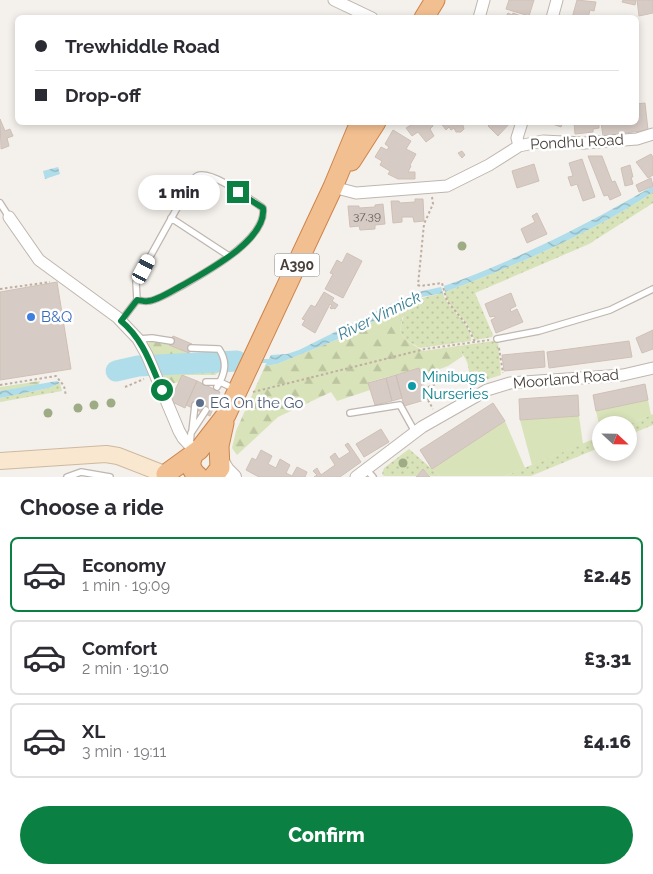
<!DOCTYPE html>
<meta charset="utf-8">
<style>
:root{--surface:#fff;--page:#f2f2f3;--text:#2b2b33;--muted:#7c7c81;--line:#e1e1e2;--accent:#0b8043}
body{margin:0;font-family:Raleway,sans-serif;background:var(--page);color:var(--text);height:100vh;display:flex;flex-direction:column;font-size:19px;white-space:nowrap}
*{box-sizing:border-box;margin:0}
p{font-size:16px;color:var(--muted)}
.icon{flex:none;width:28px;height:28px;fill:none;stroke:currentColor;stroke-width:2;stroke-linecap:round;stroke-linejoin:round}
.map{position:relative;height:477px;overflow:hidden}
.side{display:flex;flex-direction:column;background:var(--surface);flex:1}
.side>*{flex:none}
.banner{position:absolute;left:15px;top:15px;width:624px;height:110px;border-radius:8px;box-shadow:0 2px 8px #0003;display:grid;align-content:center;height:110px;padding:0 20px;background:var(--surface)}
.needle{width:32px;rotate:112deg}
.tools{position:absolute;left:592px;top:416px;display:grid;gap:10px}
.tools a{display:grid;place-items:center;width:45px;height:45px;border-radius:50%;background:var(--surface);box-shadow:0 2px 8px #0003;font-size:25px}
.end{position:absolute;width:22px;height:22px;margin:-11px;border:6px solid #0b8043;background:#fff;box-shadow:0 0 0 2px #fff}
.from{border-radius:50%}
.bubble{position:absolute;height:35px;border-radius:18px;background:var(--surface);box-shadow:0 2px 8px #0003;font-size:16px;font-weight:800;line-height:35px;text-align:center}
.car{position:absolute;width:15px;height:30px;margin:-15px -8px;border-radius:6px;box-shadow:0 0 4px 1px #0007;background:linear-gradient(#fff 24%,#345 0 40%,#fff 0 76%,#345 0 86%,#fff 0)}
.banner b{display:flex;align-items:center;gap:18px;height:48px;font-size:19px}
.banner b+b{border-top:1px solid var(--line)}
.banner i{width:12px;height:12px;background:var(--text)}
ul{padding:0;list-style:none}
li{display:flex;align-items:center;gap:15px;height:75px;margin:0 10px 8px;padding:0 10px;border:2px solid var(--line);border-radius:8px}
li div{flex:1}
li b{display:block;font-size:19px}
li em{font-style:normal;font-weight:800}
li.active{border-color:var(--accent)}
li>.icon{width:45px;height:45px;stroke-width:1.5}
h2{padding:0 20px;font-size:22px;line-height:60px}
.action{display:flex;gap:10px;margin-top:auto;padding:10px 20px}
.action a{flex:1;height:58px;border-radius:30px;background:var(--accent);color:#fff;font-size:20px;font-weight:800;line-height:58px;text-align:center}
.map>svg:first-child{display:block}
</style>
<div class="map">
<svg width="653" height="477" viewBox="0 0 653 477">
<defs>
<pattern id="grass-dots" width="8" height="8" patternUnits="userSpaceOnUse" patternTransform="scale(1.25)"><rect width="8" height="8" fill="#d9e3b9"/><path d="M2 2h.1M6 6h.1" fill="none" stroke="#bcc4a0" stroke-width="1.8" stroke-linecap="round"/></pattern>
<pattern id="forest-firs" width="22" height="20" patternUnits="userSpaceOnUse" patternTransform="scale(1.25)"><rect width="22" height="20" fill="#d9e3b9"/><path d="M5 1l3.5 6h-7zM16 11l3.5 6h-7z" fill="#bcc4a0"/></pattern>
<pattern id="water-waves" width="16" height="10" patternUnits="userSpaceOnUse" patternTransform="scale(1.25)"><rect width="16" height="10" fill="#afdde9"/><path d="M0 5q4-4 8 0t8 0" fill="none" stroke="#90b5be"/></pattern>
</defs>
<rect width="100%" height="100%" fill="#f4f0eb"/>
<path fill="url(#grass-dots)" d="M653,192V203L589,244L475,293L493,335L492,337L475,340C472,336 471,330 468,326C460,314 447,307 445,292C516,265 589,235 653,192Z
M443,293C448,311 472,322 471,341L420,348L406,340L400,332C404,302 417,298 443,293Z
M494,341L498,343L501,375L479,382L474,387C469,380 470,374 468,366C467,358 461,354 458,346Z
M189,353L220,355V360H187Z
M220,363L221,370L215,375H182L186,366Z
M144,369L146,374L118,380L117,374Z
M60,383L62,391L0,402V398L49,388Z
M653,414V425L629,435V425H627Z
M601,436V447L531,476H505Z
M409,449L440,476H430L423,469L416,476H384L382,474L384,468Z"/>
<path fill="url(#forest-firs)" d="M415,301L402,318L400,332L406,340L423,351L458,346L463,356L448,366L421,376L419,368L369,382L370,390L337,401L331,392L278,417L237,455L232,448L236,431L265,366L277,364L336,340Z
M152,339L161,341L189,353L187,360L154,361L148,344Z
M186,366L179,382L170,384L166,383L156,368Z
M40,381L39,384L37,385L0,391V387Z"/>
<path fill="#d9e3b9" d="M648,400L651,415L627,425H601V433L596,411Z
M579,416L583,444L532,465L520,420Z
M505,421L525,468L505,476H440L432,469Z"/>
<path fill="url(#water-waves)" d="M58,167L60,174L45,179L43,171Z
M653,186V192C589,235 516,265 445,292L444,286C517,260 586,225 653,186Z
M441,287L443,293L422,297L336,340L277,364L265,366L271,355L287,354L299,350L413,293Z
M192,360H220V363L156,368L154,361Z
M138,362H141L144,369L117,374L115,367Z
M57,381L60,383L49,388L0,398V391Z"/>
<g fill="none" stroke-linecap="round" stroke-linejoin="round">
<path stroke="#afdde9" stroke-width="4" d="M237,361H245
M257,361H273"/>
<path stroke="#afdde9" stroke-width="21" d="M116,371L138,366L237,361"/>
</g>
<path fill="#d7ccc5" stroke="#cfc0b6" d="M509,0H534L529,16L506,9Z
M577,0L596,2L594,11L590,10L588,18H572Z
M623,0H636L635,5L622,2Z
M637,0H653V13L639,16Z
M508,13L512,15L513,13L521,16L505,18Z
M645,103L648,130L603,136L601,122H636V104Z
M0,119L5,131L10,129L13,136L7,138L9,146L1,149Z
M417,122H431L433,126L430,129L434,136L426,142L418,132L412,136L406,128L414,123L415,124Z
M440,122H462L464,129L461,132H456L454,128L451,130L449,127L446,130Z
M492,122H511L498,136L488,126Z
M547,122H563L561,127Z
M574,122H599V128L593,129V132L575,134Z
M393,130L411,141L406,149L416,154L410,165L411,166L408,172H415V179H398L388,174L390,171L380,165L382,161L375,157L381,147L387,150L389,147L385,144Z
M462,151L465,155L462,158L458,153Z
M651,154L653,157V175L648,178L636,162Z
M588,156H602L612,182L615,181L621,195L610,200L608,195L604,196Z
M582,159L595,197L583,201L577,184L571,186L568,177L573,176L569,163Z
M534,164L539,181L517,188L512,171Z
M630,165L633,177H631L633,184L625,186L621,168Z
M651,178L653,186L639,192L636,185Z
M415,199H423L424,221L414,222L413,217H402V222L393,223L391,201H399L400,203L415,202Z
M383,204L385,224L375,225V229L360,230L359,226L350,227L348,206H359V208L375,207V205Z
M537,213L547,234L527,243L521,229L535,222L532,216Z
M347,253L362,261L343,298L325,289L333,274L330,273L337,260L342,263Z
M57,282L71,369L0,380V292Z
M324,292L334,298L332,301L338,305L335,309L333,308L332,309L330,308L332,305L330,304L315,333L302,325L305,320L302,319L311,305L315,307Z
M511,293L516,306L510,309L511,312L517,309L523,322L496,333L491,320L495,318V316L490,317L485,304Z
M653,330V349L642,353L636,338Z
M173,336L192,344L189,353L169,345Z
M629,341L632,357L549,368L547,352Z
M544,351L545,367L504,371L502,355Z
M419,368L428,399L404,406L396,375Z
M182,375L197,381L185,408L170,401Z
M396,375L402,398L392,401L386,378Z
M386,378L392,401L375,405L368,383Z
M197,381L220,392L210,416L186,405Z
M645,384L648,400L596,411L593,395Z
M578,395L579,416L520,420L519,399Z
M493,403L505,421L432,469L420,450Z
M381,429L389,442L364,457L356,444Z
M348,443L361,462L340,477H314L317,475L313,471L317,468L321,475L335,465L330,457L335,453L339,459L350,452L345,445Z
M261,450L272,456L268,464L276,468L280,459L290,465L286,473L292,476L297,467L307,472L305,477H259L246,470L252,458L256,460Z
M423,469L430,477H416Z"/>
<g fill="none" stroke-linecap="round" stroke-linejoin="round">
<defs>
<path id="service" d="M0,203L9,217
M171,218L229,256
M121,321L137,300L136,282L192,181C194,179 195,177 197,176C211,169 251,200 263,208C267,240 204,273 180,287C172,291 156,301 148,301C145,302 140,300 137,300
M139,339L152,338L171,341
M497,339L539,331L610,310L653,289
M191,348L219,349C228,362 225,374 217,387
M206,382H220L235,389
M350,413L400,405L415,432
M192,431L195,405
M190,445L191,433L206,410
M366,469L373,477
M67,477L81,472L110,477"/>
<path id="minor" d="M334,0L372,18
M479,18L484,0
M552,18L557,0
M519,146L517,138L522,122
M333,187L356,193L447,186L489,165L519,146L543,141L584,143L637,139L653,134
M9,217L39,260L117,317L138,339L147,355L179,431L183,438L196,452
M356,477L422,427L487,390L510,383L623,375L653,368"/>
<path id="tertiary" d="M221,460L227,470L234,477"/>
<path id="secondary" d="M0,461L106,454L118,456L164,474"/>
<path id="trunk" d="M424,18L435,0
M351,161L376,122
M193,456C189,464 191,471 199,477
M166,474L199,450L226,415L333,187L360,122
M213,477L220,468L219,446L224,423"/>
</defs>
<use href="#service" stroke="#bfb6af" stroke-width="8"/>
<use href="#minor" stroke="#bfb6af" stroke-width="13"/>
<use href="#tertiary" stroke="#bfb6af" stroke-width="16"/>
<use href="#secondary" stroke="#ceb9a0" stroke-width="18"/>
<use href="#trunk" stroke="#cd844c" stroke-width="21"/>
<path stroke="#bfafa2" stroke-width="2" stroke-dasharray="2.5 2.5" stroke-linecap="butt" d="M432,197L433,204L424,224L418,285L420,286L442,283L447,301L466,324L475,342
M0,289L50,282
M499,348L503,373
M0,385L56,376L64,386L66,396
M125,387L144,379
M253,392L425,349L489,340
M428,400L429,399L426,388L451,378
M428,400L433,409"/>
<use href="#service" stroke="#fff" stroke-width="5.5"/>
<use href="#minor" stroke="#fff" stroke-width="11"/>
<use href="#tertiary" stroke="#fff" stroke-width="14"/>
<use href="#secondary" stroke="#f9e7d0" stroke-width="16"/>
<use href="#trunk" stroke="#f2bf90" stroke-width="19"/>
</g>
<g fill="#9eac86">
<circle cx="462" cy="246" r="4.5"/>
<circle cx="111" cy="403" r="4.5"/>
<circle cx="94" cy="405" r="4.5"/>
<circle cx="78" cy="408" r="4.5"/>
<circle cx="48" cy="413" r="4.5"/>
<circle cx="403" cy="463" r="4.5"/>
</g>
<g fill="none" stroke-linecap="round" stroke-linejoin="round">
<path stroke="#0b8043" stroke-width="6" d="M162,390C151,365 143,339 121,321L137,300C140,300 145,302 148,301C157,301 175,289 183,285C207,271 267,240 263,208L238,192"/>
</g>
<circle fill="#3f7fe0" stroke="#fff" stroke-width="2" cx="31" cy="317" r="5"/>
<circle fill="#0f9aa8" stroke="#fff" stroke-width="2" cx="412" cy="386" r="5"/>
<circle fill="#5c6f8a" stroke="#fff" stroke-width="2" cx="200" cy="403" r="5"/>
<g text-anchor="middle" stroke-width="5" stroke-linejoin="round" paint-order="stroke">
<g font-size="12" fill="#6c625d">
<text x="367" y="220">37,39</text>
</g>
<rect fill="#fff" stroke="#7f7975" stroke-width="1" x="274.5" y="253.5" width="45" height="23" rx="4"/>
<g font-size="14" font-weight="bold" fill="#483f3a">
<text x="297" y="270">A390</text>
</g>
<g font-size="15" fill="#483f3a" stroke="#fff">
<text transform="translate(577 142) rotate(-3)" y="5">Pondhu Road</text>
<text transform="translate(566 379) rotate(-5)" y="5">Moorland Road</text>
</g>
<g font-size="15" fill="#366cbe" stroke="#fff" text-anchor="start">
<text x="41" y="322">B&amp;Q</text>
</g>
<g font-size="15" fill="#0d838f" stroke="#fff" text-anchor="start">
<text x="422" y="382">Minibugs<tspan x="422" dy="17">Nurseries</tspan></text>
</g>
<g font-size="15" fill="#4e5e75" stroke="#fff" text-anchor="start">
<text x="210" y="408">EG On the Go</text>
</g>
<g font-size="16" font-style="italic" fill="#377e92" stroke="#fff">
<text transform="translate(379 315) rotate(-26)" y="6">River Vinnick</text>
</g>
</g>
</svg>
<div class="tools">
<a><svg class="needle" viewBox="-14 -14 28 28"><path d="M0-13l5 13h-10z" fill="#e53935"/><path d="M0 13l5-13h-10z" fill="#7c7c81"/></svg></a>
</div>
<i class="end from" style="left:162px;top:390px"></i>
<i class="end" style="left:238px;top:192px"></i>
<div class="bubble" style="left:138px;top:175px;width:82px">1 min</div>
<i class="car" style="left:144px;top:269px;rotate:28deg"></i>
<div class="banner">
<b><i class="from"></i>Trewhiddle Road</b>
<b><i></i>Drop-off</b>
</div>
</div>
<section class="side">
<h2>Choose a ride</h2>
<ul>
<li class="active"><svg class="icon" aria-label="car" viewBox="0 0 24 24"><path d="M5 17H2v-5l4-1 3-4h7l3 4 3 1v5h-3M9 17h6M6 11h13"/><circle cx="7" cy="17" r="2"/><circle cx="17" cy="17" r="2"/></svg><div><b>Economy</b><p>1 min · 19:09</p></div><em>£2.45</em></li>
<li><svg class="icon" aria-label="car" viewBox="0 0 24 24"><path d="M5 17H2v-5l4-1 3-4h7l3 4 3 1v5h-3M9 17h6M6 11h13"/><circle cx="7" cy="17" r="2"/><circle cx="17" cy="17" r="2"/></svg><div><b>Comfort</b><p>2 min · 19:10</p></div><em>£3.31</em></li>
<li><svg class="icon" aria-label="car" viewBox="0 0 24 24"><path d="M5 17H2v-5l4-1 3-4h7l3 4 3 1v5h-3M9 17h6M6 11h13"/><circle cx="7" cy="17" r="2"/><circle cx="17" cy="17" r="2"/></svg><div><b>XL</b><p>3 min · 19:11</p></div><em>£4.16</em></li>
</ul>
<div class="action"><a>Confirm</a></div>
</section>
